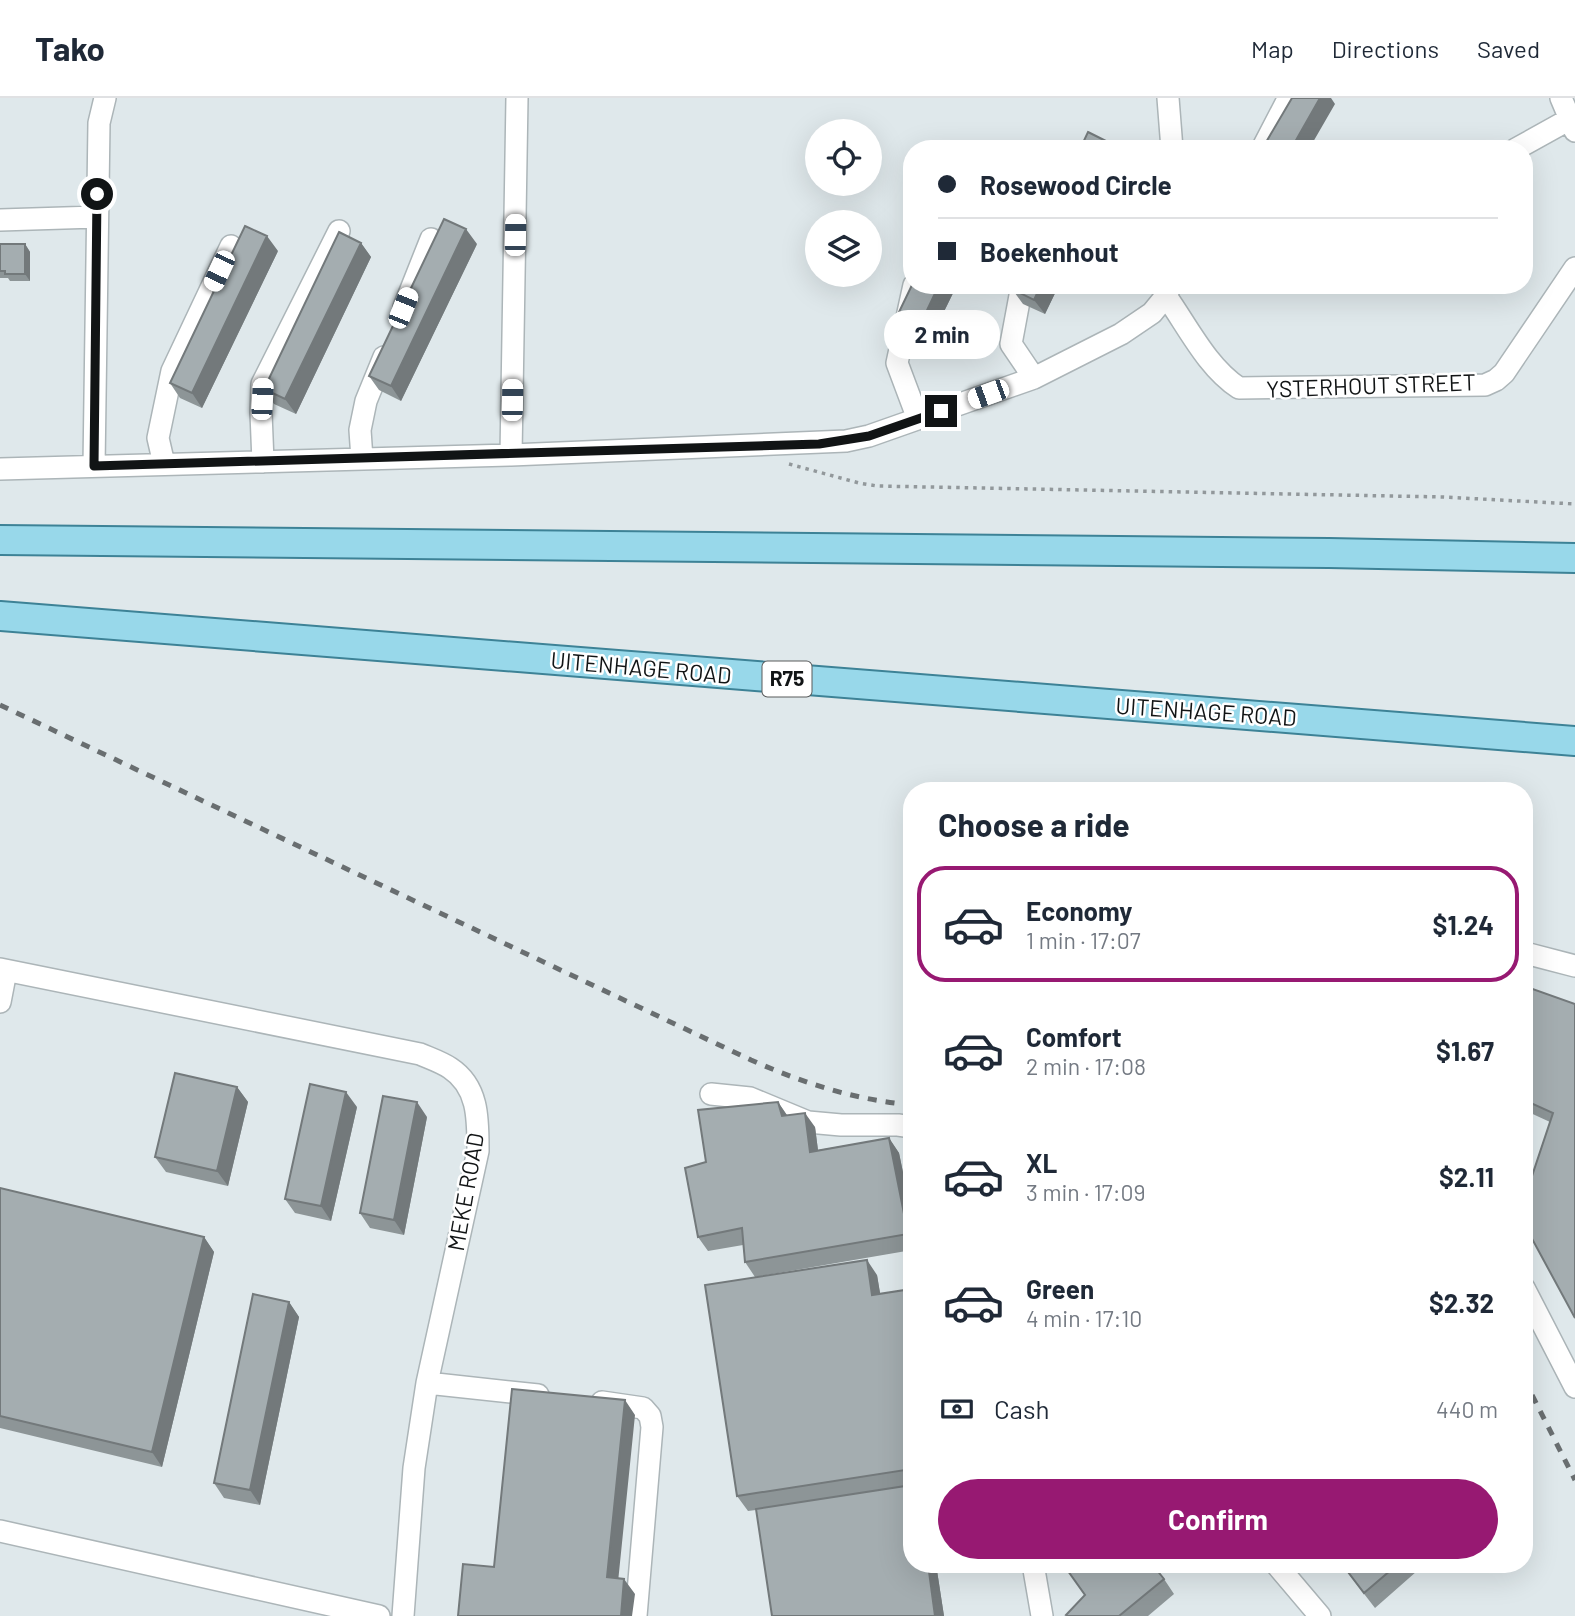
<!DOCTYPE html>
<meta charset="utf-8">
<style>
:root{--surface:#fff;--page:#f2f2f3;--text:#1f2937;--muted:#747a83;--line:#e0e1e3;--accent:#971972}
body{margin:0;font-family:Barlow,sans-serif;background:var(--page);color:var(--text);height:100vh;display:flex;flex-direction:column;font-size:26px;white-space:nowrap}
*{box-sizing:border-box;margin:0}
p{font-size:23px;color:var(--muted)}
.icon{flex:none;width:38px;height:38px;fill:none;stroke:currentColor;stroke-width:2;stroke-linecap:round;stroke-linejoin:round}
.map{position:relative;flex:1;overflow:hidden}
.sheet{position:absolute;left:903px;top:684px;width:630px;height:791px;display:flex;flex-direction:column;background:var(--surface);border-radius:28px;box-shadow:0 7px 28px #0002}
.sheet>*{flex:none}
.guide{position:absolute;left:903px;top:42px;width:630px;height:154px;border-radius:28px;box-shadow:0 7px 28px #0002;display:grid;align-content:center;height:154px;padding:0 35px;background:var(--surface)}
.tools{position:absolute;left:805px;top:21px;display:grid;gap:14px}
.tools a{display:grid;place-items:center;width:77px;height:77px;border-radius:50%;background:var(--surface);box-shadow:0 7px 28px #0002;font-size:35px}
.end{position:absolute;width:32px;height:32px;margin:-16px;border:9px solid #111415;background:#fff;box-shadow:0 0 0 4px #fff}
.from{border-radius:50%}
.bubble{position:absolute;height:49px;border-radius:24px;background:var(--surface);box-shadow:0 7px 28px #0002;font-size:23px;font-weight:700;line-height:49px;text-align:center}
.car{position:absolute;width:21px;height:42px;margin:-21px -10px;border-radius:9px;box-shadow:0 0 5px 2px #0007;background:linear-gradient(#fff 24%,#345 0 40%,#fff 0 76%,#345 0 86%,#fff 0)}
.guide b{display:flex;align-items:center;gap:24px;height:66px;font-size:26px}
.guide b+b{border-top:2px solid var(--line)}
.guide i{width:18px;height:18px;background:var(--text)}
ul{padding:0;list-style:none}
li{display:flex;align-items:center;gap:21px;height:116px;margin:0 14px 10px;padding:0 21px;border:4px solid transparent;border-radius:28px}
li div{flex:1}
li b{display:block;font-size:26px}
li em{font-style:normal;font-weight:700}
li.selected{border-color:var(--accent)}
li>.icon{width:63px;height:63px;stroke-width:1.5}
h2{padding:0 35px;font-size:32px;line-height:84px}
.pay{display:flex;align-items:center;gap:18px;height:77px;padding:0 35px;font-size:26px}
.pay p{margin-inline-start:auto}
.button{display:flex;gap:14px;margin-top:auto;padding:14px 35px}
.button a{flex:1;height:80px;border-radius:42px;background:var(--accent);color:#fff;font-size:28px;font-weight:700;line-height:80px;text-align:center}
header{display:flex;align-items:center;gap:42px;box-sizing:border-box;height:98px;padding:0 35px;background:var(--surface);border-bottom:2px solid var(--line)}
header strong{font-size:33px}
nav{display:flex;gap:38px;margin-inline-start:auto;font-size:24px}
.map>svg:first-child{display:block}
</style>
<header>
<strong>Tako</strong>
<nav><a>Map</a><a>Directions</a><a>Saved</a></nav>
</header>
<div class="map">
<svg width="1575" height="1518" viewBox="0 0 1575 1518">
<rect width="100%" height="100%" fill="#dfe8eb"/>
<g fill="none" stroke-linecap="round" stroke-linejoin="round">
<defs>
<path id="minor" d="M1168,0L1172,51
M1561,0L1575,33
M1262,51L1287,3
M1516,51L1570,21
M0,122L96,119
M914,187L897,265L918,321
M1022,187L1011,246L1034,280
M1166,198C1188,229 1207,269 1239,290L1485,287L1496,282L1504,275L1575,170
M404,209L431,141
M511,357L517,0
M362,361L360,332L366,303L384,259
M263,364L261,315L262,286L339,133
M164,366L158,340L172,273L231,148
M94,368L99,25L105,0
M0,371L511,357L846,343L869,338L1034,280L1121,236L1152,215L1166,198L1171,187
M1525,855L1575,868
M0,871L420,956C429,960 441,964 450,970C479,989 478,1022 478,1053L427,1285L414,1370L403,1518
M0,904L6,873
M711,996L750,1000L808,1024L841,1027H898L912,1029
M1524,1190L1575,1289
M427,1285L538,1297
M602,1304L643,1310L650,1318L652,1329L636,1518
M0,1433L379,1518
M1033,1466L1042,1518
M1276,1466L1320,1518"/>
<path id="major" d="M0,442L1329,455L1575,460
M0,518L1575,643"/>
</defs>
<use href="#minor" stroke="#acb5b8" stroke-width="24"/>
<use href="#major" stroke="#3d8296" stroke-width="32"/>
<path stroke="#92989b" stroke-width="3.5" stroke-dasharray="3.5 5" stroke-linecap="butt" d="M789,366L859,385L877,388L1443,399L1575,406"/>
<use href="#minor" stroke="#fff" stroke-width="21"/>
<use href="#major" stroke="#98d8ea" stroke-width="28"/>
<path stroke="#696e70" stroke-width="5" stroke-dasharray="9 9" stroke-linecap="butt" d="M0,607L751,962C803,985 855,1002 912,1007
M1524,1281L1575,1382"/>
</g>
<path fill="#8d9597" d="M361,145L371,159L296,316L274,306L264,291Z
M0,146H25L30,154V183H10L8,180H0Z
M477,146L401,303L379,292L369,278Z
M278,153L202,310L180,300L170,285Z
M912,187H957L931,240L909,229L899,214Z
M1059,187L1045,216L1023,206L1012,191Z
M1524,888L1575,906V1220L1550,1024L1524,1012Z
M237,989L248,1004L228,1088L166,1074L155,1059Z
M778,1004L787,1017L815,1029L818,1052L889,1040L899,1055L912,1118V1152L755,1179L745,1164L743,1147L708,1153L698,1139L706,1064Z
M357,1009L331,1123L295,1115L285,1101Z
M427,1019L404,1137L370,1130L360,1115Z
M0,1090L204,1139L214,1154L162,1369L0,1330Z
M877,1177L880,1196L912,1202V1466H936L944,1518H772L756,1412L748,1413L737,1398Z
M289,1204L299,1219L260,1407L224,1400L214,1385Z
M1341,1466H1425L1375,1510Z
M1164,1481L1174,1496L1148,1518H1067Z"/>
<path fill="#73797b" d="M1320,0H1331L1335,6L1309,51H1291Z
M1110,45L1114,51H1107Z
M466,131L477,146L401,303L391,288Z
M267,138L278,153L202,310L192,295Z
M361,145L371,159L296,316L285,301Z
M25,146L30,154V183L25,176Z
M939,187H957L931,240L921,225Z
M1041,187H1059L1045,216L1034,202Z
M237,989L248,1004L228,1088L217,1073Z
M346,994L357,1009L331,1123L321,1108Z
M417,1004L427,1019L404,1137L394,1122Z
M778,1004L788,1019L782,1018Z
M805,1015L815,1029L820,1068L810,1054Z
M889,1040L899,1055L912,1118V1142L908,1136Z
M204,1139L214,1154L162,1369L152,1354Z
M867,1162L877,1177L883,1212L872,1197Z
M905,1192L912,1202V1237Z
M289,1204L299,1219L260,1407L250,1392Z
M625,1302L635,1317L617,1494L607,1479Z
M928,1466H936L944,1518H935Z
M624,1481L635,1496L632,1518H621Z"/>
<path fill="#a4adb0" stroke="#73797b" stroke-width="2" d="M1292,0H1320L1291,51H1262Z
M1088,34L1110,45L1107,51H1080Z
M444,121L466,131L391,288L369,278Z
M245,128L267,138L192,295L170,285Z
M339,134L361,145L285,301L264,291Z
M0,146H25V176H5V173H0Z
M912,187H939L921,225L899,214Z
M1014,187H1041L1034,202L1012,191Z
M1524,888L1575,906V1220L1524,1126V1102L1553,1015L1524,1002Z
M175,975L237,989L217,1073L155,1059Z
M310,986L346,994L321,1108L285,1101Z
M383,998L417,1004L394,1122L360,1115Z
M778,1004L782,1018L805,1015L810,1054L889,1040L908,1136L745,1164L742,1130L698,1139L685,1070L706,1064L698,1012Z
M0,1090L204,1139L152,1354L0,1318Z
M867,1162L872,1197L905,1192L912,1237V1371L737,1398L705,1187Z
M253,1196L289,1204L250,1392L214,1385Z
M512,1291L625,1302L607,1479L624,1481L621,1518H458L463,1466L494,1469Z
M912,1387V1466H928L935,1518H772L756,1411Z
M1063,1466H1152L1164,1481L1119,1518H1068L1066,1517L1085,1497Z
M1342,1466H1398L1364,1495Z"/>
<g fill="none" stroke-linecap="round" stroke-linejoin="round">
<path stroke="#111415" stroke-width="9" d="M97,96L94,368L819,346L869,338L941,313"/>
</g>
<g text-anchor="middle" stroke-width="5" stroke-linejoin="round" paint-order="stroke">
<rect fill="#fff" stroke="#585a5b" stroke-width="2" x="762.5" y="563.5" width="49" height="35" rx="5"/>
<g font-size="21" font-weight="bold" fill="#111415">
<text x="787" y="588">R75</text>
</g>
<g font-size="23" fill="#111415" stroke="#fff">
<text transform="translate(1371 288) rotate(-2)" y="8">YSTERHOUT STREET</text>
<text transform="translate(641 570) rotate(5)" y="8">UITENHAGE ROAD</text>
<text transform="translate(1206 614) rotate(4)" y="8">UITENHAGE ROAD</text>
<text transform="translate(466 1094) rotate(-80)" y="8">MEKE ROAD</text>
</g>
</g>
</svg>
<div class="tools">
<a><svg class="icon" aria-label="locate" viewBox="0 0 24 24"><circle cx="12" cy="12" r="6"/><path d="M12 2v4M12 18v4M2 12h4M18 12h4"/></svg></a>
<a><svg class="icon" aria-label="layers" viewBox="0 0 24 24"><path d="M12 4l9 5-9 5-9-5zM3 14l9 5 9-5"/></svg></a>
</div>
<i class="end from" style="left:97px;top:96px"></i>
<i class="end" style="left:941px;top:313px"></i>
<div class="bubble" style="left:884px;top:212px;width:116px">2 min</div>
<i class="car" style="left:515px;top:137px;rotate:1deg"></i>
<i class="car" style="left:219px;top:173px;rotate:205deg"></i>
<i class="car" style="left:403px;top:210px;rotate:22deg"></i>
<i class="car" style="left:988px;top:296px;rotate:250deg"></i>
<i class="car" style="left:262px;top:301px;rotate:3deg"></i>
<i class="car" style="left:512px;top:302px;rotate:1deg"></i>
<div class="guide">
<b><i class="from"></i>Rosewood Circle</b>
<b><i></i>Boekenhout</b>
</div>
<section class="sheet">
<h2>Choose a ride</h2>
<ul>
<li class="selected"><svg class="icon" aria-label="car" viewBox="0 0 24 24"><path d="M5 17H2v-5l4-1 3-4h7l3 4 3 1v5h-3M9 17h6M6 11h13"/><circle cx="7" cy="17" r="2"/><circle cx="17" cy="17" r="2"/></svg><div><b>Economy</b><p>1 min · 17:07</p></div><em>$1.24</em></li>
<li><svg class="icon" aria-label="car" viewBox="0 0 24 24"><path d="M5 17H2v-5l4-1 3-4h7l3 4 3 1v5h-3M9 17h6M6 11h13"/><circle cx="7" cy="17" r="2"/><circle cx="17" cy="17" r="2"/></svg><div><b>Comfort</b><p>2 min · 17:08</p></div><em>$1.67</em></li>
<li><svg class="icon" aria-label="car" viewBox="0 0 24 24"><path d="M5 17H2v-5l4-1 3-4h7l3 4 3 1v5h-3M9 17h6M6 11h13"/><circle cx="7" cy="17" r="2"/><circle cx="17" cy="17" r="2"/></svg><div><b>XL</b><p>3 min · 17:09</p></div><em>$2.11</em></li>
<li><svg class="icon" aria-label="car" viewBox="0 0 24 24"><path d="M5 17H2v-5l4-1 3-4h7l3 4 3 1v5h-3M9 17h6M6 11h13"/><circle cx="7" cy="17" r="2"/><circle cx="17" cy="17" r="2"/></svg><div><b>Green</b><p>4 min · 17:10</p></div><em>$2.32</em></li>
</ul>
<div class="pay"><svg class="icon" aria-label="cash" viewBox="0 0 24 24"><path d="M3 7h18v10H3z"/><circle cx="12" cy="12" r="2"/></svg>Cash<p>440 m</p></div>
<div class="button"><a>Confirm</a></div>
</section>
</div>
